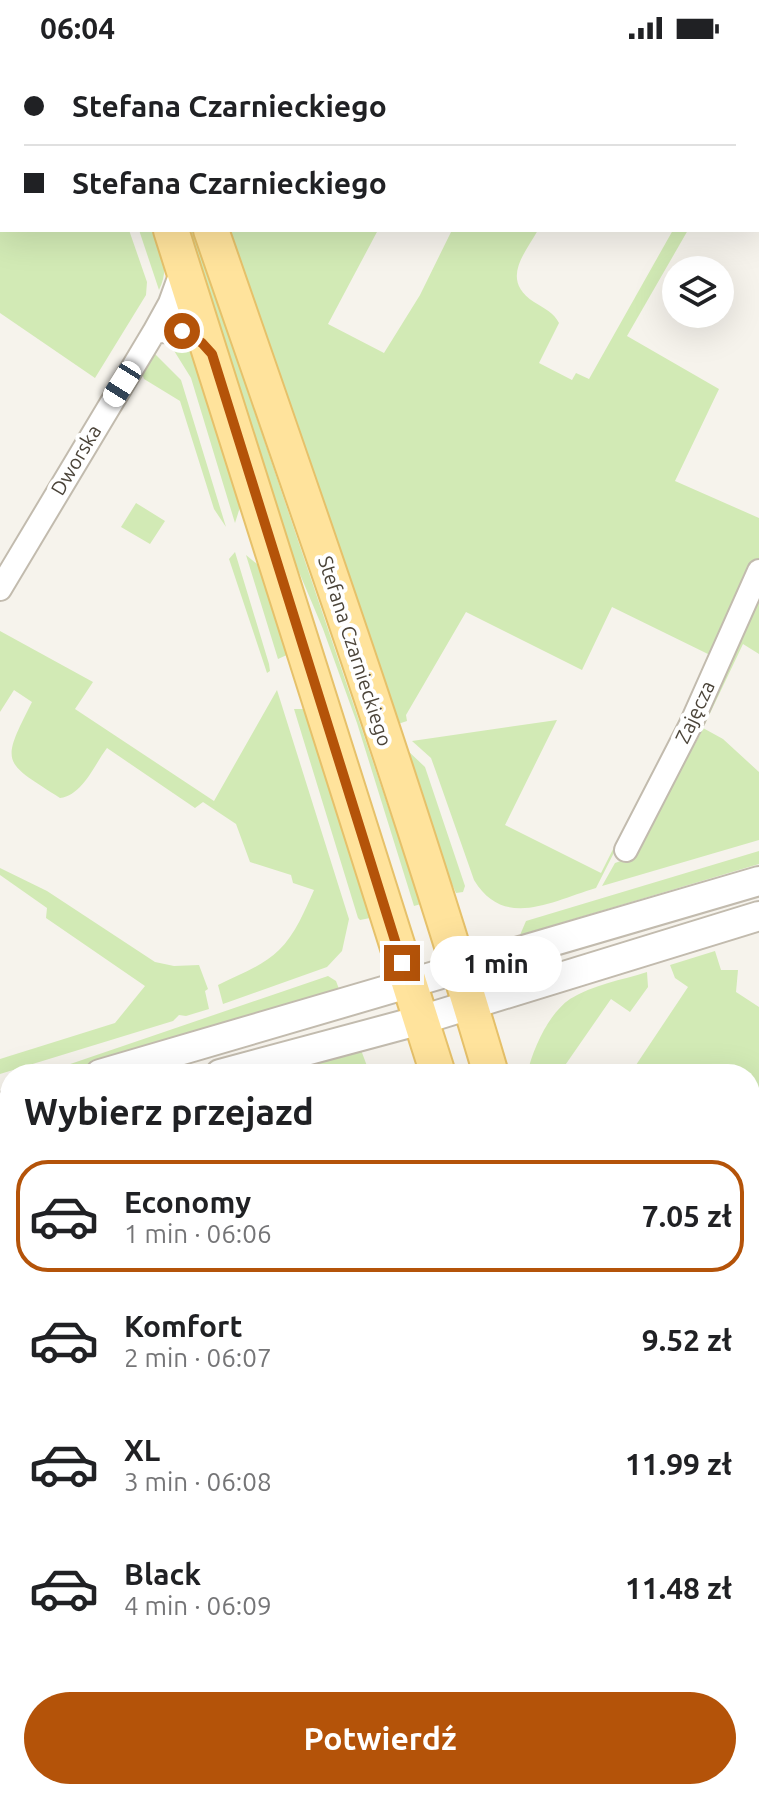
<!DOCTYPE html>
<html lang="pl">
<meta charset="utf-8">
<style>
:root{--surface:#fff;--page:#f2f2f2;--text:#202124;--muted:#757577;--line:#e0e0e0;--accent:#b45309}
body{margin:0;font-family:Ubuntu,sans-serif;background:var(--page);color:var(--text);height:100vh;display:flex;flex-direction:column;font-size:30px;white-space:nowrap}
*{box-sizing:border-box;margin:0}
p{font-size:26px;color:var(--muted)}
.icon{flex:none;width:44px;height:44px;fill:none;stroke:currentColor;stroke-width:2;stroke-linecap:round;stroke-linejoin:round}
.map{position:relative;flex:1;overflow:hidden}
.panel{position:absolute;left:0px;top:1008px;width:760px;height:736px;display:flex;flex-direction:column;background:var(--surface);border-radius:32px 32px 0 0;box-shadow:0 8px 32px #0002}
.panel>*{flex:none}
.hud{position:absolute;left:0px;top:0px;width:760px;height:176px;box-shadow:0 8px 32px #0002;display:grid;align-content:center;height:176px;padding:0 24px;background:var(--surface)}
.buttons{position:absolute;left:662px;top:200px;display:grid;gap:16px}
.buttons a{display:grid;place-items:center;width:72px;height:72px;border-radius:50%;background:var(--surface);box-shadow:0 8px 32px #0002;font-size:40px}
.end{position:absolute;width:36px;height:36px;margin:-18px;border:10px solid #b45309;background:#fff;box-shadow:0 0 0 4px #fff}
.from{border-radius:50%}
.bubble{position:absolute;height:56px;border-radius:28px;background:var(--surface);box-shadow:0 8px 32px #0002;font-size:26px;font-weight:600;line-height:56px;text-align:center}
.car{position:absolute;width:24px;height:48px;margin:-24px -12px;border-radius:10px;box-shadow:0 0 6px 2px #0007;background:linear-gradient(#fff 24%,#345 0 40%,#fff 0 76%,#345 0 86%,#fff 0)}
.hud b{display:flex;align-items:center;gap:28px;height:76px;font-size:30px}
.hud b+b{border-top:2px solid var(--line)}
.hud i{width:20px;height:20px;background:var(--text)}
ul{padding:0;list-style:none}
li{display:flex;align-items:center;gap:24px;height:112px;margin:0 16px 12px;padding:0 8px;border:4px solid transparent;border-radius:32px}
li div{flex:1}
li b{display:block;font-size:30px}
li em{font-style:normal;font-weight:600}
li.active{border-color:var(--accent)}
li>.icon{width:72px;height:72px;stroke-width:1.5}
h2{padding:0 24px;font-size:36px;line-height:96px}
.cta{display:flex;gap:16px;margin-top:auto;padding:16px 24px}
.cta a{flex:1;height:92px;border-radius:48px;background:var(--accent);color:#fff;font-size:32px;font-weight:600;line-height:92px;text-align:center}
.status{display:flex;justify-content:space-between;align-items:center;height:56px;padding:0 40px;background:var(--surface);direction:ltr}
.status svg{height:22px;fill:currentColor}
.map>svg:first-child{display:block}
</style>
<div class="status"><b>06:04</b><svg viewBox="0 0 49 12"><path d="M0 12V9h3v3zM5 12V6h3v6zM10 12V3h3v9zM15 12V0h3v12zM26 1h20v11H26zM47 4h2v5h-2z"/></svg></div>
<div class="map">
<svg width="759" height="1744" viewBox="0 0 759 1744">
<rect width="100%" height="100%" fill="#f6f3ec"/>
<path fill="#d2eab5" d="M0,0L70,2H2V174H129L147,226L146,239L95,322L0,257Z
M139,174H154C162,195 170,212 159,234Z
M186,174H193L421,848L414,850L357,667L323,573L291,497L247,355Z
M227,174H378L328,268L384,297L420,239L452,174H538C523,200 501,224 534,246C544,252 554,257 559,267L539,307L572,324L576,317L589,323L673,174H688L627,280L719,333L675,425L759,462V504L742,544L710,599L612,551L582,614L466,556L406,659L407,665L398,668Z
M168,285L183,288L195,300L241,448L235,467L191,322Z
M153,296L181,324L226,471L214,453L180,345L144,323L141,315Z
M136,447L165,465L150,488L121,471Z
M235,496L269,608L270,615L267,617L229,503Z
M246,499L262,512L289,598L278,603Z
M759,540V598L743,588L703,672L723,683L759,716V784L602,830L615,807L632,801L640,792L648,770L700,679L712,643Z
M0,575L93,626L75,653L214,745L277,634L349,863L342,895L327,911L223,948L218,929C238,919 263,910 279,894C295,879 305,854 314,834L293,827L291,819L250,806L236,768L203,746L195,752L107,692C94,709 83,739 60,742C3,705 0,709 32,646L14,634L0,656Z
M294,653H306L370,862L360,864L358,862Z
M557,664L505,769L601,817L652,716L654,718L596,832C552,845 504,874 474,824L435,713L431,702L412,685Z
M406,693L425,711L465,830L463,836L456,837L444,810Z
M759,795V808L520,879L526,865Z
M0,812L47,835L155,906L174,910L199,909L208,933L205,935L209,953L186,960L179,959L173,965L0,1018V1003L115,967L145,930L46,862L47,852L0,819Z
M715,895L721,914H738L736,936L759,951V1104L750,1098V1018H630L688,931L675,922L670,909Z
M647,916L648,931L630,956L611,943L559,1018H527C533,993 548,958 570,943C592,929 622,924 647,916Z
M328,920L336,925L339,933L307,948L73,1018H41Z
M361,994L370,1018H282Z
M10,1100V1608L0,1605V1102Z
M750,1204L759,1210V1305L753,1314L759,1318V1340L750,1343Z
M750,1688L759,1694V1744H724L721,1734H750Z"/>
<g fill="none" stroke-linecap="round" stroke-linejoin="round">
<defs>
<path id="minor" d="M416,0L422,2
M758,125H759
M154,276C178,273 193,276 209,295
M0,533L154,276L170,247L183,211
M626,794L690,670L759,515
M0,1618L10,1621
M750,1630L759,1625
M314,1734L327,1744
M593,1744L619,1734"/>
<path id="tertiary" d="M100,1018L759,825
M220,1018L421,964L759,860
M0,1052L10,1048
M0,1089L10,1088"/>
<path id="primary" d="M110,0L111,2
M151,0L152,2
M171,174L438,1018
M211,174C308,454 407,734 491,1018
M643,1734L645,1744
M694,1734L696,1744"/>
</defs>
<use href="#minor" stroke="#c2bbae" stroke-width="26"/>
<use href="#tertiary" stroke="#c2bbae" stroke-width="32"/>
<use href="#primary" stroke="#e6c16a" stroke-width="38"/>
<use href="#minor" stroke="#fff" stroke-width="22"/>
<use href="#tertiary" stroke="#fff" stroke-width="28"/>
<use href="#primary" stroke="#ffe39c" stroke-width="34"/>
</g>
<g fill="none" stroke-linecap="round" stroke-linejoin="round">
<path stroke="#b45309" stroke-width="10" d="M182,275L202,287L212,298L402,907"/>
</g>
<g text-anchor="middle" stroke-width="8" stroke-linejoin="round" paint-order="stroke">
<g font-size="20" fill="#4b4439" stroke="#fff">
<text transform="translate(76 404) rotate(-59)" y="7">Dworska</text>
<text transform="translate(355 595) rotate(72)" y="7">Stefana Czarnieckiego</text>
<text transform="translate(695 656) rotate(-65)" y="7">Zajęcza</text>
</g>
</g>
</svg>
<div class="buttons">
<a><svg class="icon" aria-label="layers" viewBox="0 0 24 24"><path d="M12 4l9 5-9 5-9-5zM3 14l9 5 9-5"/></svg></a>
</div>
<i class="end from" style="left:182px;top:275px"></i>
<i class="end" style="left:402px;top:907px"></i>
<div class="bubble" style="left:430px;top:880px;width:132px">1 min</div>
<i class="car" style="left:122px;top:328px;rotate:212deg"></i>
<div class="hud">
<b><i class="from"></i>Stefana Czarnieckiego</b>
<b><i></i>Stefana Czarnieckiego</b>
</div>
<section class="panel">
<h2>Wybierz przejazd</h2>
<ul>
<li class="active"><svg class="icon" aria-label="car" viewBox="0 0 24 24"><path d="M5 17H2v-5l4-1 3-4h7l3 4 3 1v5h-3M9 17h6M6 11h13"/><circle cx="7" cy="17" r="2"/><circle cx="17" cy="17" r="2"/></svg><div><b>Economy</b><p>1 min · 06:06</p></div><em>7.05 zł</em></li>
<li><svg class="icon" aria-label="car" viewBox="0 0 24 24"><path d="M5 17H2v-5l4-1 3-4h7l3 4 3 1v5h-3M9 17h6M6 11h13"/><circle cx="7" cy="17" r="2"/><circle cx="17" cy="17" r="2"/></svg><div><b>Komfort</b><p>2 min · 06:07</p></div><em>9.52 zł</em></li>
<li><svg class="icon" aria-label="car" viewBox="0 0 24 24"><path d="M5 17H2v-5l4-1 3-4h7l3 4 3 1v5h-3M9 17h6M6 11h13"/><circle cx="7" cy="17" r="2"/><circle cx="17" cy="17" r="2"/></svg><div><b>XL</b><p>3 min · 06:08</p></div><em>11.99 zł</em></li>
<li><svg class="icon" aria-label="car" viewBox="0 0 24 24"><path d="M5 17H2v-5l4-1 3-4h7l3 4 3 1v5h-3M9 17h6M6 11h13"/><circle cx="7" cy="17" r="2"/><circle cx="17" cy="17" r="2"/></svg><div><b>Black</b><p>4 min · 06:09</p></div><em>11.48 zł</em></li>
</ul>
<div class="cta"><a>Potwierdź</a></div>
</section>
</div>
